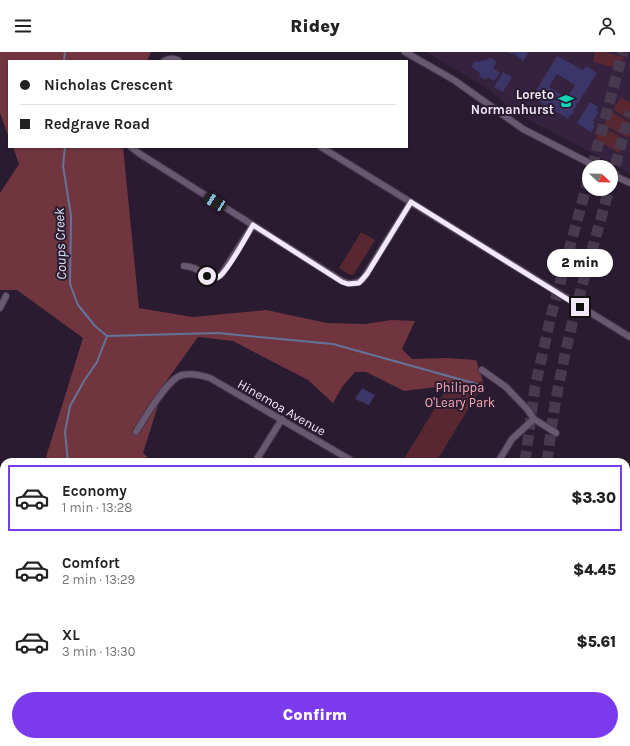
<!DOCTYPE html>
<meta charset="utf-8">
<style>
:root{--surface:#fff;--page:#f2f2f2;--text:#222;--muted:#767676;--line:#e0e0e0;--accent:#7c3aed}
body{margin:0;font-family:Karla,sans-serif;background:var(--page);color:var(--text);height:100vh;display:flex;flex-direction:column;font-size:15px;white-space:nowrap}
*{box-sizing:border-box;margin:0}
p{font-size:13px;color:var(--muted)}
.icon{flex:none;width:22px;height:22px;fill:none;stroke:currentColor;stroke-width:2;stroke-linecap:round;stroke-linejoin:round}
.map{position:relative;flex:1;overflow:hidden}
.drawer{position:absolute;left:0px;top:406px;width:630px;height:288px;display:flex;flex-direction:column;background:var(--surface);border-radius:12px 12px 0 0;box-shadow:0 1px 3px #0004}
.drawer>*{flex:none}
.guide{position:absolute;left:8px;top:8px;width:400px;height:88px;border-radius:0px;box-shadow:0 1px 3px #0004;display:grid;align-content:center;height:88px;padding:0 12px;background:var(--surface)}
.needle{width:26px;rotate:112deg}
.fabs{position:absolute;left:582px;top:108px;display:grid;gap:8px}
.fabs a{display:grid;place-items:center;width:36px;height:36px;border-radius:50%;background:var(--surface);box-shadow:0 1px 3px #0004;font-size:20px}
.end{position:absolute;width:18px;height:18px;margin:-9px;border:5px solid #f2e8f7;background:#111;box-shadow:0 0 0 2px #111}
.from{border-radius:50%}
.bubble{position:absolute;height:28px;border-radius:14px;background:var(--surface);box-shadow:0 1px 3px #0004;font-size:13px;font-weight:800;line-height:28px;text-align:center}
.car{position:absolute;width:12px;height:24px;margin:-12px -6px;border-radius:5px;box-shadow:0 0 3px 1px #0007;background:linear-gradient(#222 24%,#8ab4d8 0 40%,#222 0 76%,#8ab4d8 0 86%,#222 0)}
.guide b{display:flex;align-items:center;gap:14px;height:38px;font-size:15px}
.guide b+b{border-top:1px solid var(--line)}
.guide i{width:10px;height:10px;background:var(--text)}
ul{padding:7px 0 0;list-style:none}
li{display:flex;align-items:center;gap:12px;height:66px;margin:0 8px 6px;padding:0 4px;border:2px solid transparent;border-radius:0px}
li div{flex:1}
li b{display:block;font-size:15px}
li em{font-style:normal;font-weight:800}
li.current{border-color:var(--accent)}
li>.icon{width:36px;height:36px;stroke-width:1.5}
.action{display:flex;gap:8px;margin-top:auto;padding:8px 12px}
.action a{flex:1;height:46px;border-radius:24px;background:var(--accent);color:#fff;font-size:16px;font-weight:800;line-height:46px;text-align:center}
header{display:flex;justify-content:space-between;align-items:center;height:52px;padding:0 12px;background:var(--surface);font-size:18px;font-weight:800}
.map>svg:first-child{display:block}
</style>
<header><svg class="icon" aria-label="menu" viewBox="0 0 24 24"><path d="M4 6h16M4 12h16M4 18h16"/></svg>Ridey<svg class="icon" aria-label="person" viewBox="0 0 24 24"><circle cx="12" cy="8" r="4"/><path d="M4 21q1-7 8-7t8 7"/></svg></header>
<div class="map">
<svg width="630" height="694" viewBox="0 0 630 694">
<rect width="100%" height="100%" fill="#291b30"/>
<path fill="#35223e" d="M426,0H630V121L518,62L486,36Z"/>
<path fill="#582731" d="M595,0H605L624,5L620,17L593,10Z
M621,45L630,51V68L613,57Z
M612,60L630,71V83L628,86L604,72Z
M603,75L627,89L619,101L595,87Z
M361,180L375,188L354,222L350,223L339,216Z
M460,315L484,331L436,410H402Z"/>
<path fill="#713540" d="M0,0H151L147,9H9V86L0,61Z
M13,95H123L139,256L192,265L266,258L327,271L365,272L392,268L415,269L402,297L412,307L447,306L476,308L483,329L404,339L366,320H355L342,335L333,351L308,328L233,289L198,285L165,331L143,401L153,410H52L46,405L83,286L17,238H0V141L19,112Z
M98,690H200L201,694H96Z"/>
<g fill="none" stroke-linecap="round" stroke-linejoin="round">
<path stroke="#637499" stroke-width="2" d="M64,9L65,0
M65,95L63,114L71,164L70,232L78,253L95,274L107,284L97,310L84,329L70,354L65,380L68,410
M107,284L218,281L333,292L477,332
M155,690L156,694"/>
</g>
<path fill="#3b3568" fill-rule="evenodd" d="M508,0H529L523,9L513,1L512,2Z
M557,4L583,18L586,14L597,21L573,59L574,60L572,63L571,62L568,67L532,45ZM557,22L575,33L567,46L549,35Z
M490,5L497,10L493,16L500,21L494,29L488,25L486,28L479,24L480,21L471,15L475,9L477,10L489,7Z
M503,20L512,25L503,40L494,35Z
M590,50L598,55L596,58L599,60L593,69L595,70L593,73L595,74L591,80L577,71Z
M362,336L375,343L369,353L355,347Z"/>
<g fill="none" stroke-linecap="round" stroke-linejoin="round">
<path stroke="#473a4e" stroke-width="11" stroke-dasharray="11 5.5" stroke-linecap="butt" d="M592,115L623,0
M611,129L630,60
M525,410L535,335L551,264L589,125
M547,410C551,379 555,348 562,317C574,256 593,197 609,137
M522,690V694
M538,690V694
M560,690L561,694
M583,690L584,694"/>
<defs>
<path id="minor" d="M405,0L454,28L523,77L597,115
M164,9C169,6 173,6 178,8
M131,95L140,102L337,226C346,232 354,234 363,227L411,150
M321,95L630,285
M611,122L630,131
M184,214C188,214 191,215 194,216C204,221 210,230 221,223L253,173
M0,256L6,244
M482,318L506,335L527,357L534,367L556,381
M136,380C144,367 168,326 182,323C191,321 201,323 210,326L354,410
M255,410L282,367
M498,410L512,387L534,367
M0,437L4,441
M626,576L630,578
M0,610L4,612
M427,690L434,694
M613,690L621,694"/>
</defs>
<use href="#minor" stroke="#433749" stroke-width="8"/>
<use href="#minor" stroke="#695872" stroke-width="6"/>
</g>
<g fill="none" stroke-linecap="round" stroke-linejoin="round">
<path stroke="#f2e8f7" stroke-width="5" d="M207,224C210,226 213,227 217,226C226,223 247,183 253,173L342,230L348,232L359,231L367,222L411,150L580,255"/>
</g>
<defs>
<symbol id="school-bare" viewBox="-9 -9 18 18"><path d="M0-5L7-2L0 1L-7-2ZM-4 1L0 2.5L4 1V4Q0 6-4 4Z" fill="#0ed5b4" stroke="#291b30" stroke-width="2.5" paint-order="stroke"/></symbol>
</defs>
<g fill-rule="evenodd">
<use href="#school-bare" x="555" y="38" width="22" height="22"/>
</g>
<g text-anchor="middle" stroke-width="4" stroke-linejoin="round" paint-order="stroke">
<g font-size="13" font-weight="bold" fill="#f2e8f7" stroke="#291b30" text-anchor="end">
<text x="554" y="47">Loreto<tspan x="554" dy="15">Normanhurst</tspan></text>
</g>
<g font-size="13" fill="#f8aab5" stroke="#291b30">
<text x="460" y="340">Philippa<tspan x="460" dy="15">O'Leary Park</tspan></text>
</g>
<g font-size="13" fill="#f2e8f7" stroke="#291b30">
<text transform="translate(282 355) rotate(30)" y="5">Hinemoa Avenue</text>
</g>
<g font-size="14" font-style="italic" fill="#d9e3f2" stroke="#291b30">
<text transform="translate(60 192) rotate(-92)" y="5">Coups Creek</text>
</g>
</g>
</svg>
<div class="fabs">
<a><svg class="needle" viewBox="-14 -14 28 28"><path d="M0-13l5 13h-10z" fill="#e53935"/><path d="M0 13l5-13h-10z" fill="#767676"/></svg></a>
</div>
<i class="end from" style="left:207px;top:224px"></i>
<i class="end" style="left:580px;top:255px"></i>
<div class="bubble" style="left:547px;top:197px;width:66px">2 min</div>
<i class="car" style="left:215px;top:150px;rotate:302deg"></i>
<div class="guide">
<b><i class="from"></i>Nicholas Crescent</b>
<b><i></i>Redgrave Road</b>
</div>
<section class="drawer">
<ul>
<li class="current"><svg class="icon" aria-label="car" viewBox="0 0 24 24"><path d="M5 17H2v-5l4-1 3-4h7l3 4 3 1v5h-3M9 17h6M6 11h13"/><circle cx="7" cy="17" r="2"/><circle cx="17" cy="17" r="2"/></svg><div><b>Economy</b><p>1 min · 13:28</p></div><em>$3.30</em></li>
<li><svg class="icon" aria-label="car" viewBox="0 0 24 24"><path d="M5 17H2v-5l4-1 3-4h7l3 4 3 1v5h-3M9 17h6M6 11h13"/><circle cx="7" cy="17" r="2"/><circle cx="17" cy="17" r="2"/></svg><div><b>Comfort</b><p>2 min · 13:29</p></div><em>$4.45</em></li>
<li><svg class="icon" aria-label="car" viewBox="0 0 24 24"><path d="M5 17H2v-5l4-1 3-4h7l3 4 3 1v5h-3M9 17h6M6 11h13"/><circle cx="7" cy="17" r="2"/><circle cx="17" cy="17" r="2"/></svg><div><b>XL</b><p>3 min · 13:30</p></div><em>$5.61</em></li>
</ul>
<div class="action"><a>Confirm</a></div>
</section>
</div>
